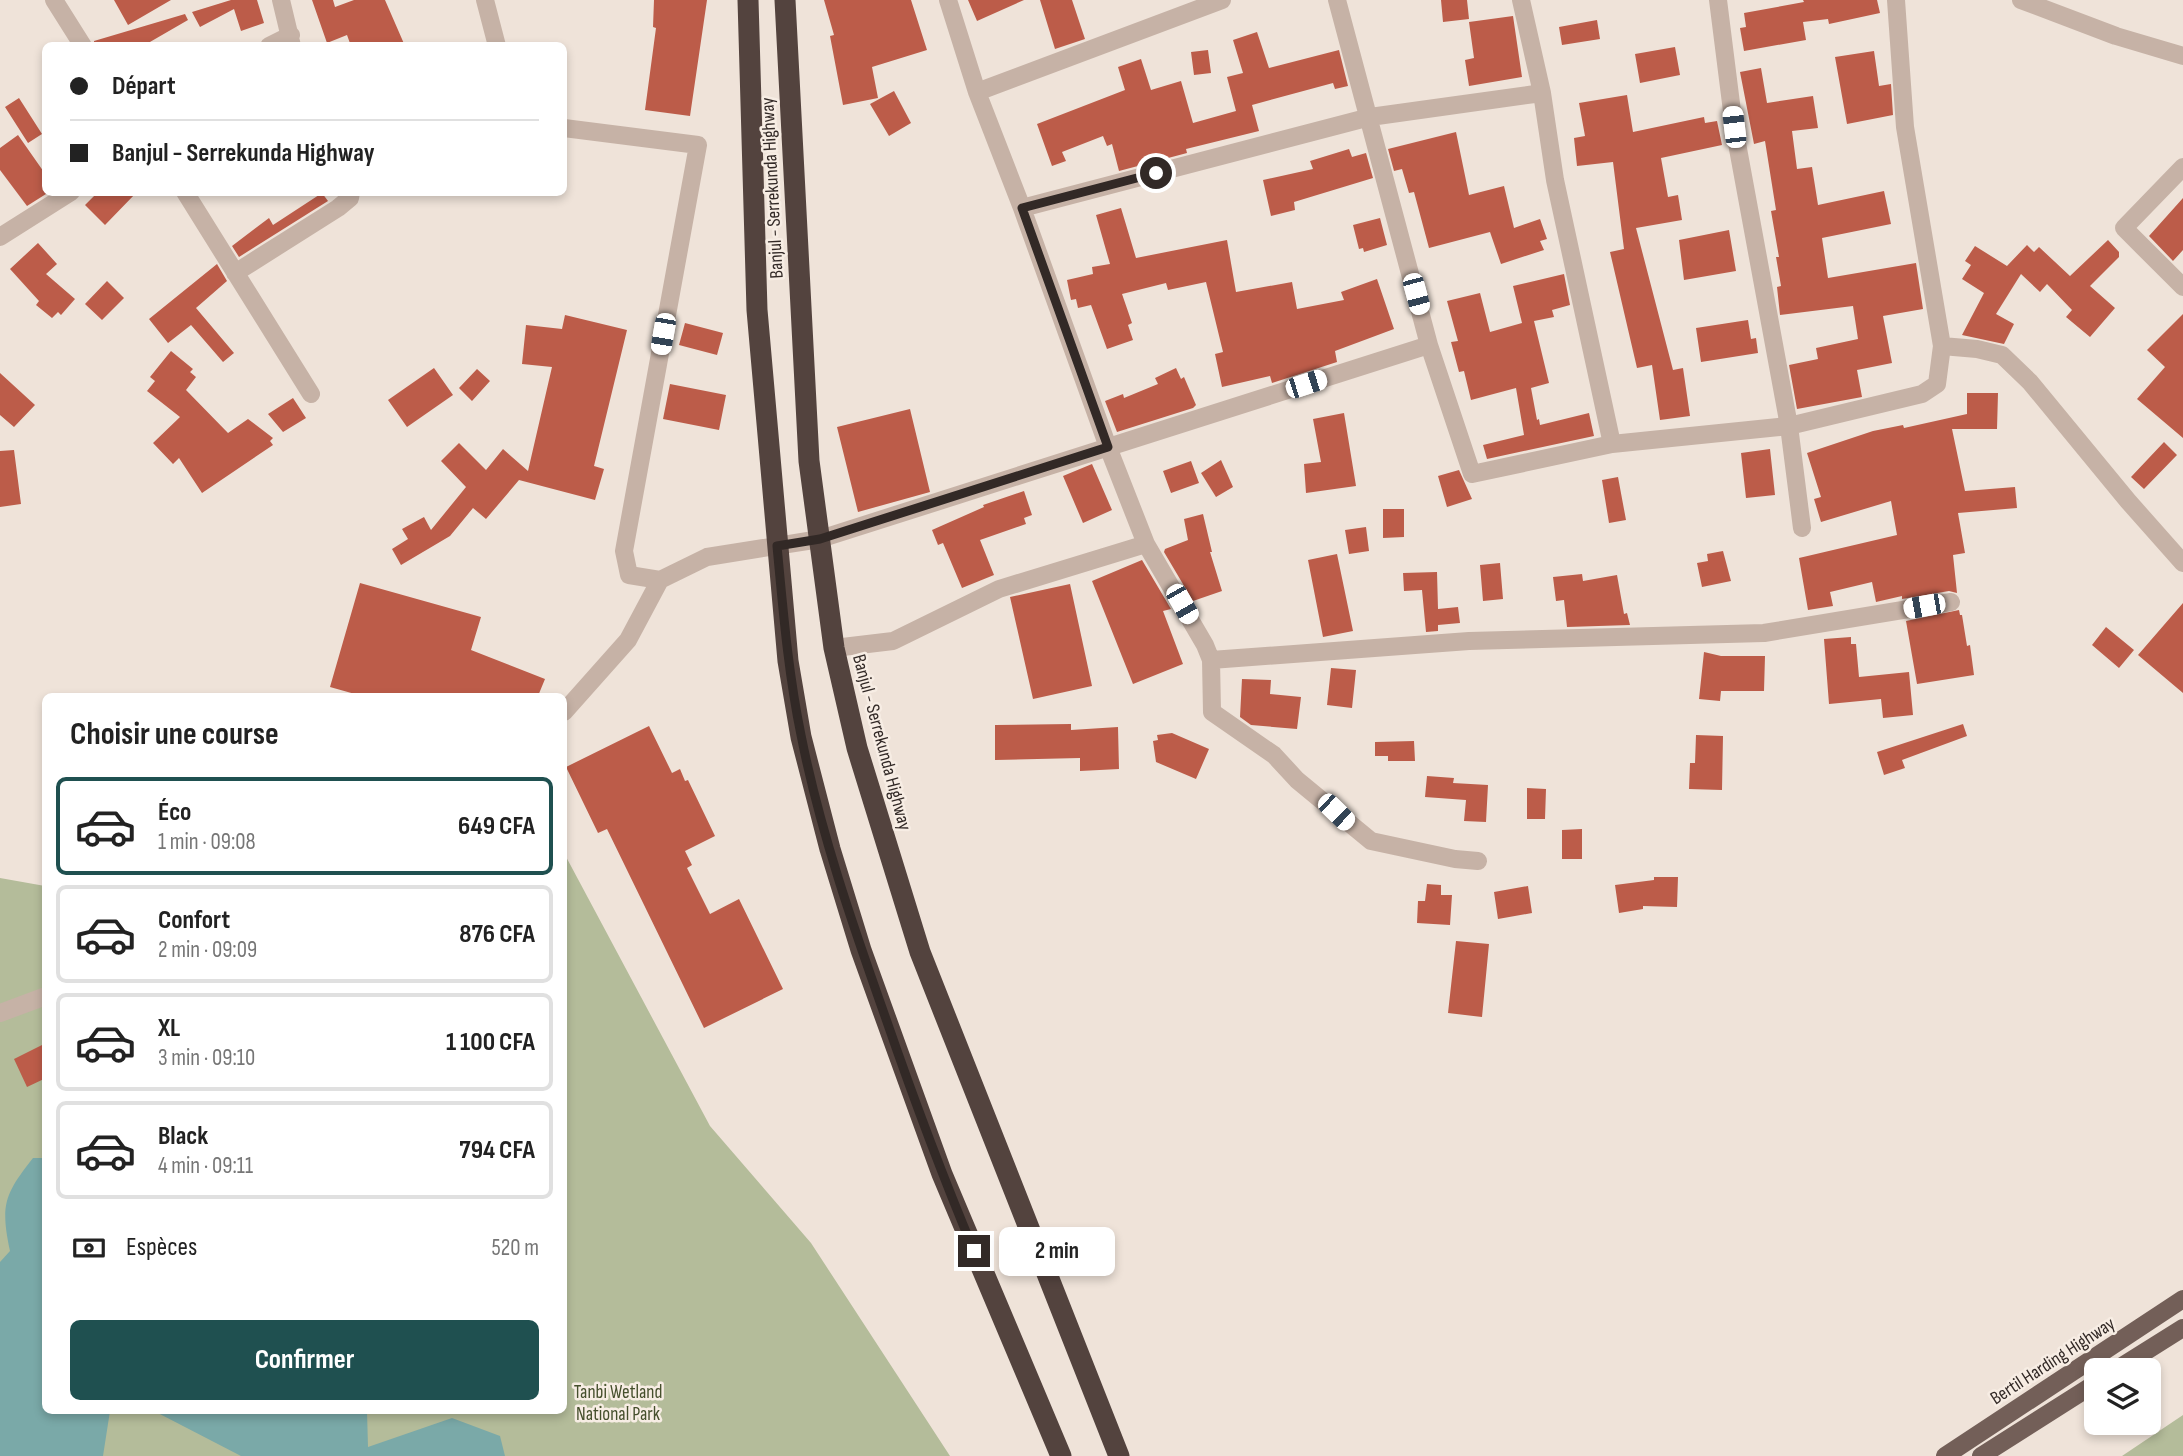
<!DOCTYPE html>
<html lang="fr">
<meta charset="utf-8">
<style>
:root{--surface:#fff;--page:#f2f2f2;--text:#222;--muted:#767676;--line:#e0e0e0;--accent:#1f5050}
body{margin:0;font-family:"Sofia Sans Condensed",sans-serif;background:var(--page);color:var(--text);height:100vh;display:flex;flex-direction:column;font-size:26px;white-space:nowrap}
*{box-sizing:border-box;margin:0}
p{font-size:23px;color:var(--muted)}
.icon{flex:none;width:38px;height:38px;fill:none;stroke:currentColor;stroke-width:2;stroke-linecap:round;stroke-linejoin:round}
.map{position:relative;flex:1;overflow:hidden}
.panel{position:absolute;left:42px;top:693px;width:525px;height:721px;display:flex;flex-direction:column;background:var(--surface);border-radius:10px;box-shadow:0 4px 10px #0003}
.panel>*{flex:none}
.hud{position:absolute;left:42px;top:42px;width:525px;height:154px;border-radius:10px;box-shadow:0 4px 10px #0003;display:grid;align-content:center;height:154px;padding:0 28px;background:var(--surface)}
.controls{position:absolute;left:2084px;top:1358px;display:grid;gap:14px}
.controls a{display:grid;place-items:center;width:77px;height:77px;border-radius:10px;background:var(--surface);box-shadow:0 4px 10px #0003;font-size:35px}
.end{position:absolute;width:32px;height:32px;margin:-16px;border:9px solid #322926;background:#fff;box-shadow:0 0 0 4px #fff}
.from{border-radius:50%}
.bubble{position:absolute;height:49px;border-radius:10px;background:var(--surface);box-shadow:0 4px 10px #0003;font-size:23px;font-weight:700;line-height:49px;text-align:center}
.car{position:absolute;width:21px;height:42px;margin:-21px -10px;border-radius:9px;box-shadow:0 0 5px 2px #0007;background:linear-gradient(#fff 24%,#345 0 40%,#fff 0 76%,#345 0 86%,#fff 0)}
.hud b{display:flex;align-items:center;gap:24px;height:66px;font-size:26px}
.hud b+b{border-top:2px solid var(--line)}
.hud i{width:18px;height:18px;background:var(--text)}
ul{padding:0;list-style:none}
li{display:flex;align-items:center;gap:21px;height:98px;margin:0 14px 10px;padding:0 14px;border:4px solid var(--line);border-radius:10px}
li div{flex:1}
li b{display:block;font-size:26px}
li em{font-style:normal;font-weight:700}
li.current{border-color:var(--accent)}
li>.icon{width:63px;height:63px;stroke-width:1.5}
h2{padding:0 28px;font-size:32px;line-height:84px}
.pay{display:flex;align-items:center;gap:18px;height:77px;padding:0 28px;font-size:26px}
.pay p{margin-inline-start:auto}
.button{display:flex;gap:14px;margin-top:auto;padding:14px 28px}
.button a{flex:1;height:80px;border-radius:10px;background:var(--accent);color:#fff;font-size:28px;font-weight:700;line-height:80px;text-align:center}
.map>svg:first-child{display:block}
</style>
<div class="map">
<svg width="2183" height="1456" viewBox="0 0 2183 1456">
<rect width="100%" height="100%" fill="#efe3d9"/>
<path fill="#b4bc9a" d="M564,853L710,1126L811,1243L950,1456H0V878L45,886L46,1410H564Z
M2183,1415V1456H2122Z"/>
<path fill="#7aa9a8" d="M33,1158H45L46,1410L110,1411L103,1456H0V1262L10,1251C0,1204 5,1194 33,1158Z
M154,1411H367L368,1447L452,1418L500,1436L505,1456H241Z"/>
<path fill="#bc5c49" d="M114,0H171L128,25Z
M231,0H257L264,23L241,31L234,9L200,27L192,12Z
M312,0H333L335,7L354,0H385L405,46H351L347,35L327,43Z
M654,0H707L690,116L645,110L656,28L653,27Z
M824,0H911L927,50L872,67L878,98L843,105L830,36L834,35Z
M968,0H1024L977,21Z
M1040,0H1072L1085,39L1055,49Z
M1441,0H1467L1469,19L1443,22Z
M1803,0H1877L1880,13L1829,24L1828,19L1803,22L1806,40L1744,51L1740,28L1746,27L1744,13L1804,2Z
M185,14L188,20L143,46H94V41Z
M1513,16L1522,77L1469,86L1465,60L1474,58L1469,22Z
M1597,20L1600,39L1562,45L1559,27Z
M1257,32L1269,68L1339,50L1348,86L1335,89L1333,83L1252,105L1259,131L1186,149L1187,153L1119,171L1112,144L1107,146L1103,136L1062,152L1066,161L1052,166L1037,124L1125,90L1118,67L1141,59L1151,90L1181,81L1193,123L1236,111L1227,77L1243,73L1233,40Z
M1675,47L1680,75L1640,83L1635,54Z
M1208,50L1211,73L1194,75L1191,52Z
M1874,51L1879,86L1891,84L1893,115L1847,124L1835,57Z
M1761,68L1767,103L1813,96L1818,128L1792,131L1797,169L1812,167L1818,205L1884,191L1891,224L1822,238L1828,278L1916,263L1923,309L1883,316L1892,363L1857,370L1862,397L1797,409L1789,365L1818,359L1816,348L1858,339L1853,306L1780,315L1777,287L1781,286L1776,257H1779L1771,211L1776,210L1765,141L1754,144L1740,72Z
M894,91L911,123L889,136L870,104Z
M1627,95L1633,132L1704,117L1705,123L1717,121L1722,145L1661,158L1668,197L1678,195L1682,220L1636,228L1673,370L1683,368L1690,416L1660,420L1652,365L1637,368L1610,252L1624,249L1613,162L1577,166L1574,138L1585,136L1579,103Z
M19,98L42,134L28,143L5,107Z
M1456,132L1469,195L1504,186L1514,228L1540,219L1547,239L1540,241L1544,250L1501,264L1490,232L1429,248L1414,192L1409,193L1402,169L1394,171L1388,149Z
M18,135L46,175V194L27,206L0,170V148Z
M1349,149L1352,157L1366,153L1373,178L1294,202L1295,210L1271,216L1263,180L1313,169L1310,161Z
M98,192H137L105,225L85,205Z
M322,193L328,201L239,257L232,246L269,218L273,225Z
M2183,198V250L2173,261L2149,236Z
M1121,208L1136,258L1227,240L1236,292L1292,282L1297,309L1344,300L1341,292L1377,279L1394,329L1335,351L1337,362L1272,383L1270,376L1222,387L1215,354L1223,352L1206,282L1168,290L1166,283L1122,294L1132,323L1128,325L1133,340L1107,349L1091,305L1078,308L1076,299L1071,300L1067,280L1093,274L1092,267L1110,264L1096,215Z
M1380,218L1387,245L1364,252L1363,248L1359,249L1353,225Z
M1729,230L1736,271L1684,280L1679,240Z
M2108,240L2119,252V257L2090,286L2115,308L2090,337L2066,317L2072,310L2047,284L2040,292L2021,274L1996,314L2014,324L2004,344L1962,335L1984,293L1962,279L1971,265L1965,261L1975,246L2007,266L2027,245L2034,252L2039,247L2070,276Z
M38,243L57,264L46,274L75,299L61,315L58,312L52,318L36,305L39,301L10,269Z
M217,264L227,281L196,308L234,353L223,362L191,325L168,343L149,319Z
M1564,274L1570,305L1552,310L1554,317L1534,321L1549,383L1531,388L1537,420L1539,419L1540,425L1589,413L1594,436L1487,459L1483,445L1524,435L1516,388L1471,400L1464,371L1459,372L1451,342L1458,341L1447,301L1480,293L1490,332L1522,323L1513,286Z
M107,281L124,298L102,320L85,304Z
M2183,314V438L2137,399L2165,367L2147,350Z
M565,315L627,330L594,466L604,469L595,500L519,480L486,519L473,508L450,536L401,565L392,549L408,539L402,529L424,517L431,530L466,487L441,461L459,443L486,470L503,449L528,471L552,367L522,364L526,325L562,329Z
M1748,320L1751,339L1756,338L1758,353L1701,362L1696,328Z
M685,323L723,333L717,355L679,345Z
M171,351L193,369L190,372L196,377L186,390L228,433L248,419L273,438L270,441L273,445L202,493L179,458L173,464L153,443L180,417L147,391L155,381L150,377Z
M434,368L453,395L407,427L388,400Z
M1176,368L1181,379L1184,377L1196,405L1193,408L1117,432L1105,401L1123,394L1124,398L1158,384L1155,378Z
M477,369L490,381L472,401L459,388Z
M0,373L35,405L14,427L0,415Z
M670,384L726,395L719,430L663,419Z
M1967,393H1998L1997,429H1952L1965,491L2015,487L2017,508L1958,513L1965,553L1953,555L1957,593L1949,591L1902,599V596L1876,602L1872,582L1830,592L1833,606L1808,610L1799,558L1897,535L1891,501L1821,522L1814,499L1821,497L1807,453L1873,431L1903,425L1904,428L1967,414Z
M293,398L306,418L283,432L268,414Z
M910,409L930,492L858,512L837,427Z
M1344,413L1356,486L1306,493L1304,464L1321,462L1313,419Z
M2164,442L2177,455L2144,489L2131,477Z
M1770,449L1775,495L1746,498L1741,453Z
M14,450L21,504L0,507V451Z
M1221,460L1233,487L1216,497L1201,473Z
M1191,461L1199,483L1171,493L1163,471Z
M1092,464L1112,510L1083,523L1063,476Z
M1459,470L1472,499L1447,507L1438,476Z
M1618,477L1626,520L1609,523L1602,480Z
M1024,491L1032,515L1024,518L1026,524L980,540L994,575L962,588L943,543L938,545L932,530L984,507L983,505Z
M1383,509H1404V537L1383,538Z
M1203,514L1212,552H1210L1222,591L1193,601L1164,552L1165,549L1188,540L1184,519Z
M1366,527L1369,551L1349,554L1345,530Z
M1723,551L1731,581L1702,587L1697,563L1708,561L1707,554Z
M1337,554L1353,631L1323,637L1308,560Z
M1142,560L1171,609L1163,611L1183,664L1133,684L1092,581Z
M1500,563L1503,599L1483,601L1480,565Z
M1437,572L1438,609L1458,607L1460,623L1438,625V631L1426,632L1422,590L1404,591L1403,573Z
M1582,574L1583,581L1617,575L1624,614L1627,613L1630,625L1567,627L1564,600L1556,601L1553,577Z
M360,583L481,617L471,650L545,679L538,696H362L330,687Z
M1070,584L1092,686L1033,699L1010,597Z
M2183,603V693L2138,655Z
M1959,610L1960,615H1962L1967,646L1970,645L1974,675L1917,684L1906,621Z
M2106,627L2134,650L2119,668L2092,645Z
M1851,637V644H1856L1859,677L1909,672L1913,715L1883,718L1881,699L1829,704L1824,639Z
M1704,652L1721,656H1765L1764,691H1721L1720,701L1699,699Z
M1331,668L1356,670L1352,708L1327,705Z
M1242,679L1271,680L1270,694L1301,697L1297,729L1251,725L1240,717Z
M1071,724V730L1118,727L1119,769L1080,771V758L995,760V725Z
M1963,724L1967,736L1902,760L1905,768L1884,775L1877,752Z
M649,726L672,773L680,769L685,781L688,780L715,836L685,851L692,865L687,868L710,914L739,899L783,989L704,1028L607,829L598,833L566,767Z
M1172,733L1209,749L1196,779L1156,762L1153,741L1158,740L1157,735Z
M1696,735L1723,736L1722,790L1689,789L1690,763H1695Z
M1414,741L1415,761H1388V756H1375V742Z
M1427,776L1454,778L1453,783L1488,785L1486,822L1464,821L1466,800L1425,797Z
M1527,788L1546,789L1545,819H1527Z
M1582,829V859H1562V830Z
M1654,877H1678L1677,907L1643,906V909L1619,913L1615,885L1654,880Z
M1427,884L1441,885V895H1452L1450,925L1417,923L1418,901H1425Z
M1528,886L1532,913L1498,919L1494,892Z
M1456,941L1489,944L1482,1017L1448,1013Z
M46,1043V1078L27,1087L14,1059Z"/>
<g fill="none" stroke-linecap="round" stroke-linejoin="round">
<path stroke="#c6b2a6" stroke-width="18" d="M54,0L83,46
M281,0L292,46
M485,0L497,46
M948,0L977,92L1022,208L1108,447L1146,544L1205,645L1211,660L1469,641L1764,633L1951,602
M1337,0L1429,345L1472,474L1612,444L1789,426L1922,394L1937,384L1942,346L1905,127L1896,0
M1521,0L1542,93L1555,180L1612,444
M1718,0L1734,127L1789,426L1802,528
M2021,0L2116,36L2183,56
M269,46L291,35
M977,92L1222,0
M564,128L698,145L624,551L629,575L660,580
M2183,167L2124,228L2183,287
M185,192L311,394
M1022,208L1370,117L1542,93
M0,237L71,192
M235,273L338,208L350,198L351,192
M1942,346L1977,349L2002,355L2030,382L2128,501L2183,563
M834,648L893,641L999,589L1146,544
M1211,660L1212,712L1274,755L1297,780L1371,841L1455,859L1478,861
M564,712L628,640L660,580L707,557L820,539L1429,345
M0,1013L46,996"/>
<path stroke="#735f58" stroke-width="18" d="M2116,1370L2183,1328
M1945,1456L2183,1299
M1981,1456L2096,1383"/>
<path stroke="#53433e" stroke-width="21" d="M748,0L757,310L788,661L801,737L830,849L861,950L942,1174L1061,1456
M785,0L809,461L834,648L857,748L920,952L1119,1456"/>
</g>
<g fill="none" stroke-linecap="round" stroke-linejoin="round">
<path stroke="#322926" stroke-width="9" d="M974,1251C942,1175 913,1097 886,1019C853,926 820,831 801,735C788,672 783,609 777,546L820,539L1108,447L1022,208L1156,173"/>
</g>
<g text-anchor="middle" stroke-width="5" stroke-linejoin="round" paint-order="stroke">
<g font-size="19" fill="#322926" stroke="#f7ede4">
<text transform="translate(771 188) rotate(-93)" y="7">Banjul - Serrekunda Highway</text>
<text transform="translate(883 742) rotate(75)" y="7">Banjul - Serrekunda Highway</text>
<text transform="translate(2052 1360) rotate(-33)" y="7">Bertil Harding Highway</text>
</g>
<g font-size="19" fill="#454f2c" stroke="#f7ede4">
<text x="618" y="1398">Tanbi Wetland<tspan x="618" dy="22">National Park</tspan></text>
</g>
</g>
</svg>
<div class="controls">
<a><svg class="icon" aria-label="layers" viewBox="0 0 24 24"><path d="M12 4l9 5-9 5-9-5zM3 14l9 5 9-5"/></svg></a>
</div>
<i class="end from" style="left:1156px;top:173px"></i>
<i class="end" style="left:974px;top:1251px"></i>
<div class="bubble" style="left:999px;top:1227px;width:116px">2 min</div>
<i class="car" style="left:1734px;top:127px;rotate:353deg"></i>
<i class="car" style="left:1416px;top:294px;rotate:165deg"></i>
<i class="car" style="left:663px;top:334px;rotate:190deg"></i>
<i class="car" style="left:1306px;top:384px;rotate:72deg"></i>
<i class="car" style="left:1182px;top:604px;rotate:150deg"></i>
<i class="car" style="left:1924px;top:606px;rotate:260deg"></i>
<i class="car" style="left:1336px;top:812px;rotate:134deg"></i>
<div class="hud">
<b><i class="from"></i>Départ</b>
<b><i></i>Banjul - Serrekunda Highway</b>
</div>
<section class="panel">
<h2>Choisir une course</h2>
<ul>
<li class="current"><svg class="icon" aria-label="car" viewBox="0 0 24 24"><path d="M5 17H2v-5l4-1 3-4h7l3 4 3 1v5h-3M9 17h6M6 11h13"/><circle cx="7" cy="17" r="2"/><circle cx="17" cy="17" r="2"/></svg><div><b>Éco</b><p>1 min · 09:08</p></div><em>649 CFA</em></li>
<li><svg class="icon" aria-label="car" viewBox="0 0 24 24"><path d="M5 17H2v-5l4-1 3-4h7l3 4 3 1v5h-3M9 17h6M6 11h13"/><circle cx="7" cy="17" r="2"/><circle cx="17" cy="17" r="2"/></svg><div><b>Confort</b><p>2 min · 09:09</p></div><em>876 CFA</em></li>
<li><svg class="icon" aria-label="car" viewBox="0 0 24 24"><path d="M5 17H2v-5l4-1 3-4h7l3 4 3 1v5h-3M9 17h6M6 11h13"/><circle cx="7" cy="17" r="2"/><circle cx="17" cy="17" r="2"/></svg><div><b>XL</b><p>3 min · 09:10</p></div><em>1 100 CFA</em></li>
<li><svg class="icon" aria-label="car" viewBox="0 0 24 24"><path d="M5 17H2v-5l4-1 3-4h7l3 4 3 1v5h-3M9 17h6M6 11h13"/><circle cx="7" cy="17" r="2"/><circle cx="17" cy="17" r="2"/></svg><div><b>Black</b><p>4 min · 09:11</p></div><em>794 CFA</em></li>
</ul>
<div class="pay"><svg class="icon" aria-label="cash" viewBox="0 0 24 24"><path d="M3 7h18v10H3z"/><circle cx="12" cy="12" r="2"/></svg>Espèces<p>520 m</p></div>
<div class="button"><a>Confirmer</a></div>
</section>
</div>
